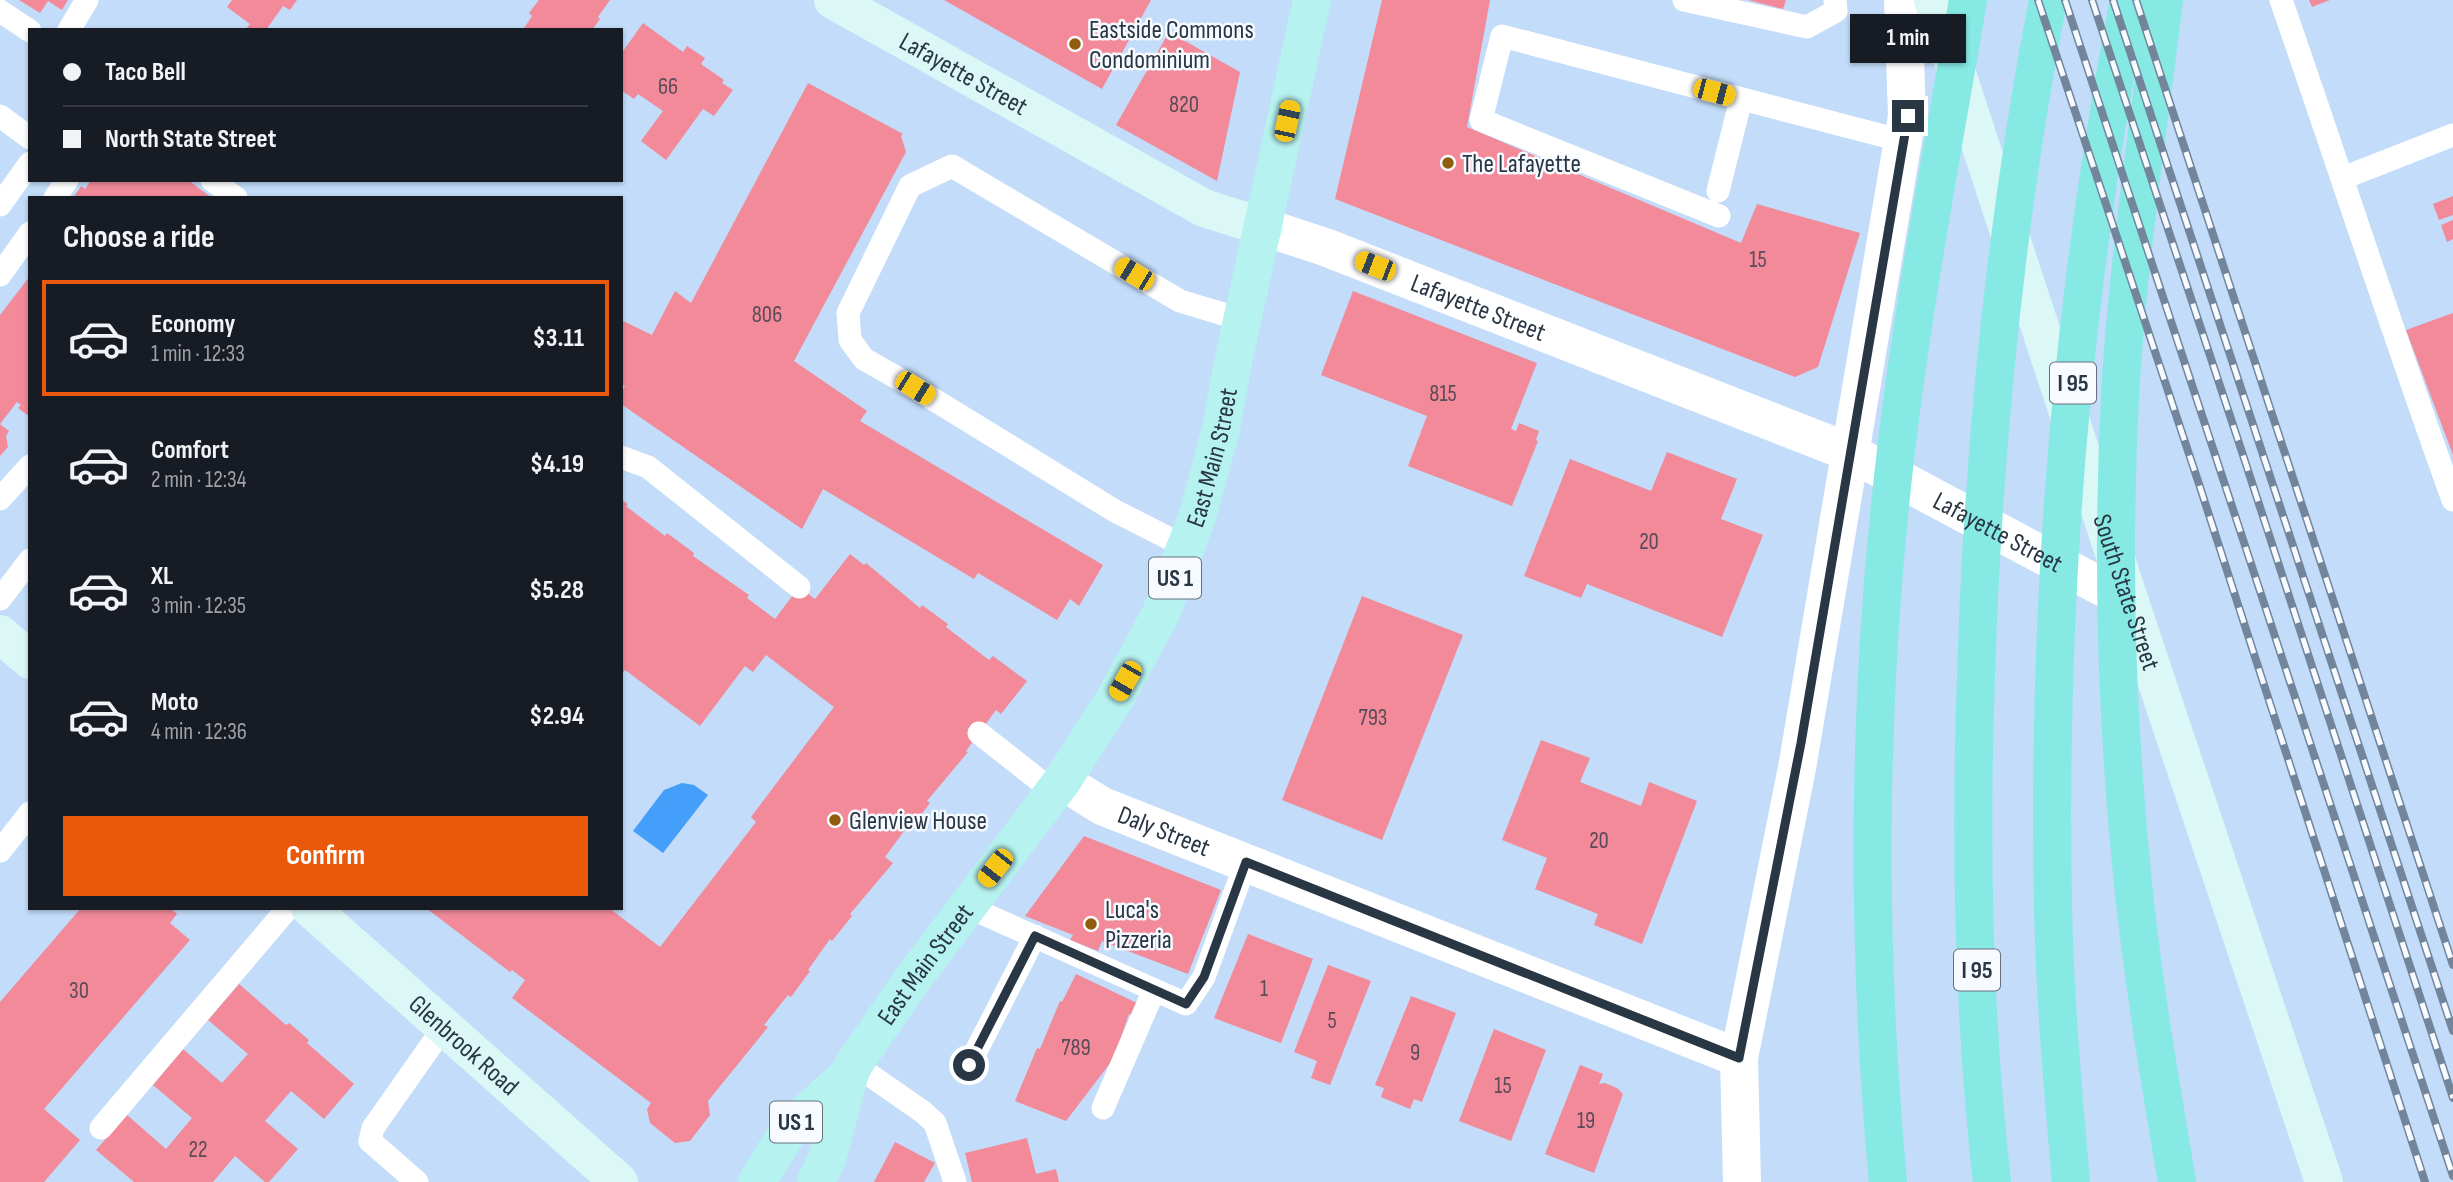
<!DOCTYPE html>
<meta charset="utf-8">
<style>
:root{--surface:#171b24;--page:#242831;--text:#f1f3f6;--muted:#9ea1a6;--line:#363941;--accent:#ea580c}
body{margin:0;font-family:"Sofia Sans Condensed",sans-serif;background:var(--page);color:var(--text);height:100vh;display:flex;flex-direction:column;font-size:26px;white-space:nowrap}
*{box-sizing:border-box;margin:0}
p{font-size:23px;color:var(--muted)}
.icon{flex:none;width:38px;height:38px;fill:none;stroke:currentColor;stroke-width:2;stroke-linecap:round;stroke-linejoin:round}
.map{position:relative;flex:1;overflow:hidden}
.details{position:absolute;left:28px;top:196px;width:595px;height:714px;display:flex;flex-direction:column;background:var(--surface);border-radius:0px;box-shadow:0 2px 5px #0004}
.details>*{flex:none}
.banner{position:absolute;left:28px;top:28px;width:595px;height:154px;border-radius:0px;box-shadow:0 2px 5px #0004;display:grid;align-content:center;height:154px;padding:0 35px;background:var(--surface)}
.end{position:absolute;width:32px;height:32px;margin:-16px;border:9px solid #293644;background:#fff;box-shadow:0 0 0 4px #fff}
.from{border-radius:50%}
.bubble{position:absolute;height:49px;border-radius:0px;background:var(--surface);box-shadow:0 2px 5px #0004;font-size:23px;font-weight:700;line-height:49px;text-align:center}
.car{position:absolute;width:21px;height:42px;margin:-21px -10px;border-radius:9px;box-shadow:0 0 5px 2px #0007;background:linear-gradient(#f5c518 24%,#345 0 40%,#f5c518 0 76%,#345 0 86%,#f5c518 0)}
.banner b{display:flex;align-items:center;gap:24px;height:66px;font-size:26px}
.banner b+b{border-top:2px solid var(--line)}
.banner i{width:18px;height:18px;background:var(--text)}
ul{padding:0;list-style:none}
li{display:flex;align-items:center;gap:21px;height:116px;margin:0 14px 10px;padding:0 21px;border:4px solid transparent;border-radius:0px}
li div{flex:1}
li b{display:block;font-size:26px}
li em{font-style:normal;font-weight:700}
li.current{border-color:var(--accent)}
li>.icon{width:63px;height:63px;stroke-width:1.5}
h2{padding:0 35px;font-size:32px;line-height:84px}
.primary-button{display:flex;gap:14px;margin-top:auto;padding:14px 35px}
.primary-button a{flex:1;height:80px;border-radius:0px;background:var(--accent);color:#fff;font-size:28px;font-weight:700;line-height:80px;text-align:center}
.map>svg:first-child{display:block}
</style>
<div class="map">
<svg width="2453" height="1182" viewBox="0 0 2453 1182">
<rect width="100%" height="100%" fill="#c2dcf9"/>
<path fill="#439ff9" d="M682,783L694,785L708,795L663,853L633,831L664,790Z"/>
<path fill="#f28a99" d="M19,0H68L62,10L48,1L40,13Z
M232,0H297L290,10L283,6L266,30H245L250,24L227,7Z
M539,0H610L598,17L600,19L592,30H523L532,16L529,13Z
M944,0H1151L1102,89Z
M1382,0H1490L1467,127L1741,243L1757,204L1860,233L1818,367L1795,377L1335,199Z
M1748,0H1786L1783,9Z
M2309,0H2330L2312,7Z
M643,23L683,52L687,46L705,58L701,64L724,80L722,83L733,90L714,116L703,109L666,160L641,141L663,111L638,94L634,99L621,90V54Z
M1169,32L1240,72L1217,181L1116,125Z
M808,83L903,134L901,136L906,152L794,361L867,411L860,421L1103,565L1079,606L1070,599L1057,620L978,573L974,579L823,489L802,529L621,404V394L625,386L621,384L623,321L652,335L675,291L691,303Z
M91,180H188L212,198H73L81,186L85,189Z
M2453,196V215L2439,220L2433,204Z
M2453,220V239L2447,242L2441,225Z
M30,276V417L18,408L21,405L17,402L0,424L9,431L6,436L8,447L0,456V315Z
M1353,291L1537,363L1511,429L1516,431L1519,423L1539,431L1536,440L1538,441L1512,506L1408,466L1427,416L1321,375Z
M2453,313V455L2406,330Z
M1667,452L1737,479L1721,519L1763,535L1722,637L1587,584L1581,598L1524,576L1570,459L1651,491Z
M621,499L628,504L626,506L665,536L667,533L694,553L693,556L749,595L747,598L775,619L799,587L815,599L850,554L864,565L866,563L920,608L922,605L948,624L946,627L989,660L993,656L1027,681L1001,714L996,710L966,751L968,752L927,801L930,803L910,829L907,827L885,857L893,863L850,914L852,916L832,941L830,939L808,970L810,971L791,997L788,995L764,1025L768,1027L708,1101L710,1115L690,1141L675,1143L650,1123L647,1109L651,1103L512,998L525,980L512,970L510,972L426,908H609L660,947L756,822L751,817L834,707L766,655L753,672L745,666L700,726L625,670L621,675Z
M1362,596L1463,635L1382,840L1282,800Z
M1541,740L1590,758L1580,782L1641,806L1649,782L1697,801L1642,944L1594,925L1598,914L1535,889L1547,858L1502,840Z
M1084,836L1221,890L1188,974L1102,941L1098,951L1070,940L1073,935L1025,916Z
M81,908H170L177,914L170,923L190,940L44,1109L80,1140L44,1182H0V1002Z
M1248,934L1313,959L1281,1043L1214,1018Z
M1328,965L1371,981L1330,1085L1311,1078L1317,1061L1294,1052Z
M1076,974L1137,1003L1132,1015L1129,1014L1114,1058L1066,1121L1015,1101L1037,1048L1040,1049L1060,1001L1062,1002Z
M239,984L286,1025L289,1023L309,1040L307,1043L354,1084L324,1119L291,1091L265,1121L298,1149L269,1182H265L235,1156L213,1182H134L96,1150L127,1115L166,1149L192,1118L153,1085L183,1049L222,1083L248,1054L208,1020Z
M1411,996L1456,1013L1422,1102L1414,1099L1410,1109L1381,1097L1384,1088L1375,1085Z
M1494,1029L1546,1050L1511,1141L1459,1121Z
M1580,1065L1603,1074L1599,1084L1605,1083L1617,1088L1623,1094L1594,1173L1545,1154Z
M1027,1138L1036,1174L1056,1169L1059,1182H972L965,1153Z
M895,1142L935,1163L924,1182H874Z"/>
<g fill="none" stroke-linecap="round" stroke-linejoin="round">
<path stroke="#fff" stroke-width="23" d="M1684,0L1807,27L1836,11L1835,0
M2281,0C2339,167 2393,334 2453,500
M0,11L30,31
M69,30L87,0
M0,116L30,138
M2343,178L2453,135
M212,180L236,198
M1718,191L1741,99
M55,198L67,180
M0,205L30,163
M1719,216L1481,120L1502,36L1903,141
M0,275L30,233
M621,457L648,467L799,587
M0,499L30,466
M1186,547L1115,511L915,388L864,359L850,340L848,313L910,186L952,166L1180,301L1243,320
M0,599L30,560
M979,733L1054,792
M0,851L30,813
M966,906L1186,1004L1204,977L1246,862
M854,1064L923,1112L935,1123L955,1182
M969,1065L1035,936
M1103,1108L1154,990
M101,1128L288,908
M417,1182L370,1141L373,1128L444,1027"/>
<g stroke="#fff" stroke-width="38">
<path id="s1" d="M1264,227L1325,247L1849,452L2130,602"/>
<path id="s2" d="M1062,781L1102,806L1739,1058"/>
<path d="M1742,1182L1739,1058L1797,768L1907,116L1903,0"/>
</g>
<g stroke="#dbf8f7" stroke-width="38">
<path id="s3" d="M833,0L1204,208L1264,227"/>
<path id="s4" d="M1933,0L2130,602L2324,1182"/>
<path d="M0,634L30,660"/>
<path id="s5" d="M310,908L619,1182"/>
</g>
<g stroke="#b6f2ef" stroke-width="38">
<path d="M757,1182L790,1128L850,1073"/>
<path id="s6" d="M816,1182L827,1159L850,1073L854,1064L909,984L1062,781L1116,697L1161,613L1198,514L1221,429L1232,367L1312,0"/>
</g>
<path stroke="#86e9e4" stroke-width="38" d="M2164,0C2148,132 2127,265 2120,398C2112,553 2116,709 2131,863C2141,970 2159,1076 2177,1182
M1888,1182C1867,954 1867,724 1891,496C1908,330 1940,165 1968,0
M1992,1182C1973,1014 1970,844 1976,676C1983,449 2005,223 2048,0
M2071,1182C2063,1091 2055,1000 2053,908C2047,603 2071,299 2129,0"/>
<defs>
<path id="rail" d="M2038,0L2199,484L2425,1182
M2065,0L2453,1176
M2092,0L2241,449L2453,1098
M2113,0L2453,1031
M2136,0L2453,965"/>
</defs>
<use href="#rail" stroke="#72859a" stroke-width="8"/>
<use href="#rail" stroke="#f7fafe" stroke-width="5" stroke-dasharray="16" stroke-linecap="butt"/>
</g>
<g fill="none" stroke-linecap="round" stroke-linejoin="round">
<path stroke="#293644" stroke-width="9" d="M969,1065L1035,936L1186,1004L1204,977L1246,862L1739,1058L1801,743L1908,116"/>
</g>
<g fill="#905d0c" stroke="#f7fafe" stroke-width="2.5">
<circle cx="1075" cy="44" r="7"/>
<circle cx="1448" cy="163" r="7"/>
<circle cx="835" cy="820" r="7"/>
<circle cx="1091" cy="924" r="7"/>
</g>
<g text-anchor="middle" stroke-width="5" stroke-linejoin="round" paint-order="stroke">
<g font-size="23" fill="#5b4b59">
<text x="668" y="94">66</text>
<text x="1184" y="112">820</text>
<text x="1758" y="267">15</text>
<text x="767" y="322">806</text>
<text x="1443" y="401">815</text>
<text x="1649" y="549">20</text>
<text x="1373" y="725">793</text>
<text x="1599" y="848">20</text>
<text x="1264" y="996">1</text>
<text x="79" y="998">30</text>
<text x="1332" y="1028">5</text>
<text x="1076" y="1055">789</text>
<text x="1415" y="1060">9</text>
<text x="1503" y="1093">15</text>
<text x="1586" y="1128">19</text>
<text x="198" y="1157">22</text>
</g>
<g fill="#f7fafe" stroke="#67717c" stroke-width="2">
<rect x="2050" y="362.5" width="46" height="41" rx="5"/>
<rect x="1149" y="557.5" width="52" height="41" rx="5"/>
<rect x="1954" y="949.5" width="46" height="41" rx="5"/>
<rect x="770" y="1101.5" width="52" height="41" rx="5"/>
</g>
<g font-size="24" font-weight="bold" fill="#293644">
<text x="2073" y="391">I 95</text>
<text x="1175" y="586">US 1</text>
<text x="1977" y="978">I 95</text>
<text x="796" y="1130">US 1</text>
</g>
<g font-size="26" fill="#293644" stroke="#f7fafe" text-anchor="start">
<text x="1089" y="38">Eastside Commons<tspan x="1089" dy="30">Condominium</tspan></text>
<text x="1462" y="172">The Lafayette</text>
<text x="849" y="829">Glenview House</text>
<text x="1105" y="918">Luca's<tspan x="1105" dy="30">Pizzeria</tspan></text>
</g>
<g font-size="26" fill="#293644" stroke="#f7fafe">
<text dy="9" stroke="none"><textPath href="#s3" startOffset="150">Lafayette Street</textPath></text>
<text dy="9" stroke="none"><textPath href="#s1" startOffset="229">Lafayette Street</textPath></text>
<text dy="9" stroke="none"><textPath href="#s6" startOffset="835">East Main Street</textPath></text>
<text dy="9" stroke="none"><textPath href="#s1" startOffset="796">Lafayette Street</textPath></text>
<text dy="9" stroke="none"><textPath href="#s4" startOffset="623">South State Street</textPath></text>
<text dy="9" stroke="none"><textPath href="#s2" startOffset="114">Daly Street</textPath></text>
<text dy="9" stroke="none"><textPath href="#s6" startOffset="247">East Main Street</textPath></text>
<text dy="9" stroke="none"><textPath href="#s5" startOffset="206">Glenbrook Road</textPath></text>
</g>
</g>
</svg>
<i class="end from" style="left:969px;top:1065px"></i>
<i class="end" style="left:1908px;top:116px"></i>
<div class="bubble" style="left:1850px;top:14px;width:116px">1 min</div>
<i class="car" style="left:1714px;top:92px;rotate:105deg"></i>
<i class="car" style="left:1287px;top:121px;rotate:12deg"></i>
<i class="car" style="left:1375px;top:266px;rotate:291deg"></i>
<i class="car" style="left:1134px;top:274px;rotate:301deg"></i>
<i class="car" style="left:915px;top:388px;rotate:122deg"></i>
<i class="car" style="left:1125px;top:681px;rotate:210deg"></i>
<i class="car" style="left:995px;top:868px;rotate:218deg"></i>
<div class="banner">
<b><i class="from"></i>Taco Bell</b>
<b><i></i>North State Street</b>
</div>
<section class="details">
<h2>Choose a ride</h2>
<ul>
<li class="current"><svg class="icon" aria-label="car" viewBox="0 0 24 24"><path d="M5 17H2v-5l4-1 3-4h7l3 4 3 1v5h-3M9 17h6M6 11h13"/><circle cx="7" cy="17" r="2"/><circle cx="17" cy="17" r="2"/></svg><div><b>Economy</b><p>1 min · 12:33</p></div><em>$3.11</em></li>
<li><svg class="icon" aria-label="car" viewBox="0 0 24 24"><path d="M5 17H2v-5l4-1 3-4h7l3 4 3 1v5h-3M9 17h6M6 11h13"/><circle cx="7" cy="17" r="2"/><circle cx="17" cy="17" r="2"/></svg><div><b>Comfort</b><p>2 min · 12:34</p></div><em>$4.19</em></li>
<li><svg class="icon" aria-label="car" viewBox="0 0 24 24"><path d="M5 17H2v-5l4-1 3-4h7l3 4 3 1v5h-3M9 17h6M6 11h13"/><circle cx="7" cy="17" r="2"/><circle cx="17" cy="17" r="2"/></svg><div><b>XL</b><p>3 min · 12:35</p></div><em>$5.28</em></li>
<li><svg class="icon" aria-label="car" viewBox="0 0 24 24"><path d="M5 17H2v-5l4-1 3-4h7l3 4 3 1v5h-3M9 17h6M6 11h13"/><circle cx="7" cy="17" r="2"/><circle cx="17" cy="17" r="2"/></svg><div><b>Moto</b><p>4 min · 12:36</p></div><em>$2.94</em></li>
</ul>
<div class="primary-button"><a>Confirm</a></div>
</section>
</div>
